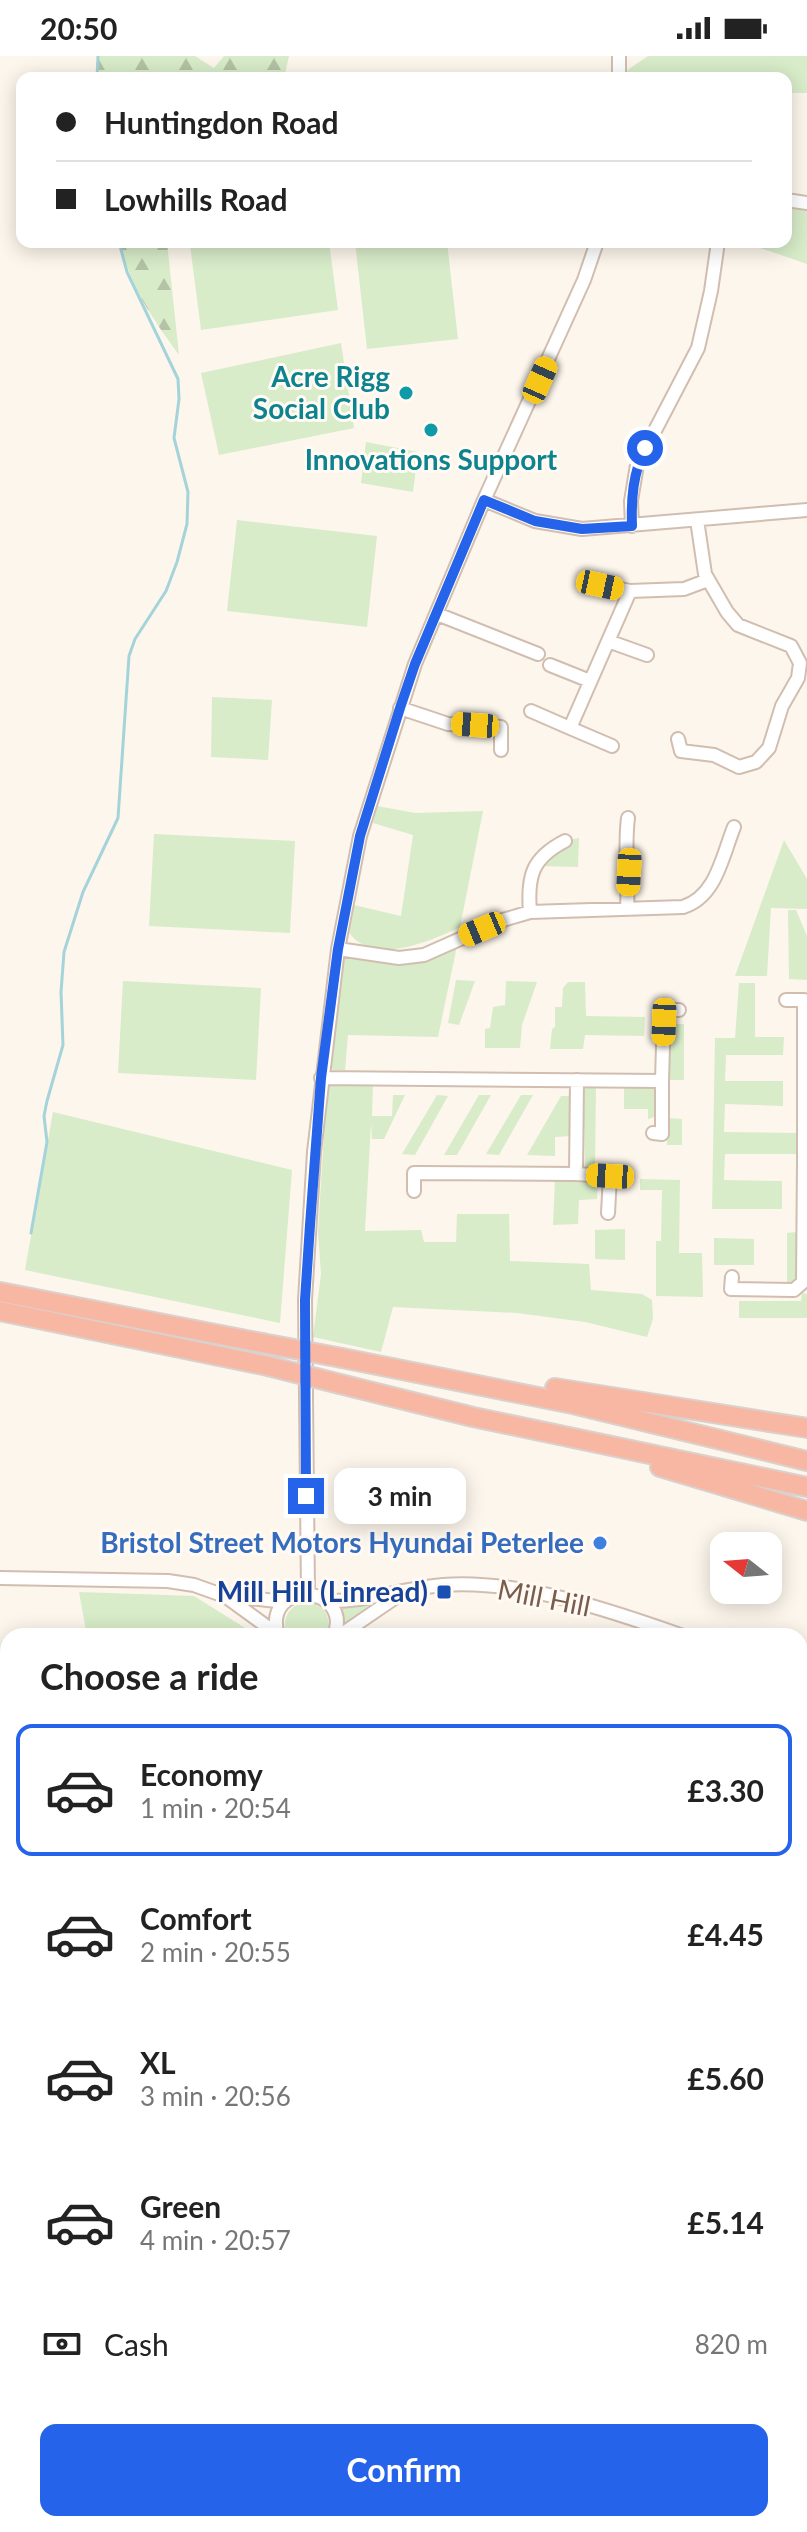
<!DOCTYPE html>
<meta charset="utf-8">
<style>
:root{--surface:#fff;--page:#f2f2f2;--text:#222;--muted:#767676;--line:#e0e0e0;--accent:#2563eb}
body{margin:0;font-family:Lato,sans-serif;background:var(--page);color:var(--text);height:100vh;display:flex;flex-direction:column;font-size:30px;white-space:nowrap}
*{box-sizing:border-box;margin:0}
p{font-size:26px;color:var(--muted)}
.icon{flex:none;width:44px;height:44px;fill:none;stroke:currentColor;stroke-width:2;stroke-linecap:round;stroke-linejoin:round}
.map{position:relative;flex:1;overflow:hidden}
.drawer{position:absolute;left:0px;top:1572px;width:808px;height:904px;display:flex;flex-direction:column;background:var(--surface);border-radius:24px 24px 0 0;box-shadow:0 4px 20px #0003}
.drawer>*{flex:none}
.hud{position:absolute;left:16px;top:16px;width:776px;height:176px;border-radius:16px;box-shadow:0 4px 20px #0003;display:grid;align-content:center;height:176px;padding:0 40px;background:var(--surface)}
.needle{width:52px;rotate:287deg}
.tools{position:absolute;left:710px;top:1476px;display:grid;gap:16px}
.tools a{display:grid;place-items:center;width:72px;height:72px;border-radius:16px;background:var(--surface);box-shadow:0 4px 20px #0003;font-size:40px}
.end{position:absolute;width:36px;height:36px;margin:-18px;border:10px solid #2563eb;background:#fff;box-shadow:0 0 0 4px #fff}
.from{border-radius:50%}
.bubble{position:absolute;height:56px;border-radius:16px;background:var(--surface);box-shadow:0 4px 20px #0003;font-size:26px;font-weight:700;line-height:56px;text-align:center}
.car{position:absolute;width:24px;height:48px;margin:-24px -12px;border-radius:10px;box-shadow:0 0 6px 2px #0007;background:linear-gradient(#f5c518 24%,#345 0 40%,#f5c518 0 76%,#345 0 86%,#f5c518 0)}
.hud b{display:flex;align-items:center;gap:28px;height:76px;font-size:30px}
.hud b+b{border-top:2px solid var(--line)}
.hud i{width:20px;height:20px;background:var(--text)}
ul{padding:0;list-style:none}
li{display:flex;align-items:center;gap:24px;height:132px;margin:0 16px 12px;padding:0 24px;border:4px solid transparent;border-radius:16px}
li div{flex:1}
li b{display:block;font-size:30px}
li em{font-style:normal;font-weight:700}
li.active{border-color:var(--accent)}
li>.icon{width:72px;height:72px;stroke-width:1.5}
h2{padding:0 40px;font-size:36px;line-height:96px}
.pay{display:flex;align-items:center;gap:20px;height:88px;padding:0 40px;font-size:30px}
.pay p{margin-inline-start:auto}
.cta{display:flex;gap:16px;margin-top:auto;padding:16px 40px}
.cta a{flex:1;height:92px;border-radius:16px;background:var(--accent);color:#fff;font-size:32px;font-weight:700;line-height:92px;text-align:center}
.status{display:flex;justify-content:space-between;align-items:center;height:56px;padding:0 40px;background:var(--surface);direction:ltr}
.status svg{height:22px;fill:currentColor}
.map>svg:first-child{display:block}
</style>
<div class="status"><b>20:50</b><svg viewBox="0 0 49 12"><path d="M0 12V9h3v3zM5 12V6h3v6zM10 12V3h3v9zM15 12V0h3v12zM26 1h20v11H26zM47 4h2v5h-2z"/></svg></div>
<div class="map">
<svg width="807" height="2476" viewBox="0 0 807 2476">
<defs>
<pattern id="forest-firs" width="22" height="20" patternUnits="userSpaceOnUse" patternTransform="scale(2)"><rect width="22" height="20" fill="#d8ecc9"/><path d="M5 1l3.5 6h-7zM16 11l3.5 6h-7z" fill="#b4c2a5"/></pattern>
</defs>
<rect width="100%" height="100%" fill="#fdf6ec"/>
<path fill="#d8ecc9" d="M648,0H807V37H786V22H626V15Z
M786,152L807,155V208L743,186H786Z
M209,186H329L338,254L201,274L190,189Z
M355,186H447L458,283L367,293Z
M341,287L354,372L219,399L201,317Z
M366,386L418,396L413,436L361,427Z
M237,464L377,480L367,571L227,555Z
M212,641L272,644L268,704L211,701Z
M377,750L415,757L483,755L460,871C429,886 371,911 348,875L354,849L401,860L413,779L373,767Z
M154,778L295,785L290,877L149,870Z
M579,782L578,811L539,810L569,784Z
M784,784L807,823V853L771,852L767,920H735Z
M788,854H796L807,880V924L789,923Z
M457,890L438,981L348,979L345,1014H333L327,1003L341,900L398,906Z
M456,924L475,925L459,969L448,967Z
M123,925L261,932L256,1024L118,1017Z
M506,925L537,926L522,969L520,992H485V973L490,972L493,951L505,949Z
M568,926H585L586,960L645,961L644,980L585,979L583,993H550L552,973L555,971V951H562L563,932Z
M739,927H755V981H784L783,999H726L725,1025H783V1050L725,1048L724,1076L797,1077V1098H725L724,1124L782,1125V1153H712L715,982H735Z
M668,968H684V1024H668Z
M327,1027H373L372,1060H392L393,1039H405L384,1083H372L371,1068L365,1175L421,1174L424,1186H456L457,1158H509L510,1205L589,1208L591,1234L642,1238L652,1244L653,1263L647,1281L585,1266L517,1257L393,1251L381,1296L313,1281L321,1218L318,1176Z
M583,1029H596L595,1112L585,1110Z
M624,1029L655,1031L658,1060L648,1063V1053H624Z
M437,1039L448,1040L415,1099L402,1098Z
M479,1039H491L457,1099H444Z
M521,1039H533L499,1099L486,1098Z
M561,1040H573L572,1080L555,1081V1100L527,1099Z
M53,1056L292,1114L280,1267L25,1214Z
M668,1062L682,1063V1089H667Z
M555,1123L598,1124L597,1143L579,1144L578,1168L553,1169Z
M640,1123L680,1124L679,1197H702L703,1241L656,1240V1185H661L662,1134H640Z
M625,1173V1204L595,1203V1174Z
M797,1176V1219L792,1228L787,1227V1177Z
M714,1182L754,1183V1209H714Z
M802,1237L807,1238V1262H739V1245H801Z
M79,1536L194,1540L258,1580H87Z
M379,1544V1546L345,1570L341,1552Z
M305,1546C325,1547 333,1562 326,1580H287C281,1563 288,1550 305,1546Z
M305,2468H360L362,2476H307Z
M372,2468H437L438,2476H374Z"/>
<path fill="url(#forest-firs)" d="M98,0H195L214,12L224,0H289L284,22H97Z
M119,186H167L179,299C149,257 134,237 119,186Z"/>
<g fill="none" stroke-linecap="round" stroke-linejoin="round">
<path stroke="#a5d3da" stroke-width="3" d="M97,22L98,0
M31,1177L47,1086L44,1060L47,1045L63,989L61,936L64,896L83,836L118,762L129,600L135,583L166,535L177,506L187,468L188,436L174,382L179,343L178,323L127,216L119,186"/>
<defs>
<path id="minor" d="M619,22V0
M786,144L807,147
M484,444L535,465L582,473L807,454
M632,470L631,445L637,409L698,292L711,235L718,186
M600,529L630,535
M437,558L538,598
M608,585L647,599
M550,609L590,625
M400,652L448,668L501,671V694
M531,655L570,672L630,535L684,533L708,524
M570,672L612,690
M678,683L681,695L714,699L739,711L756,706L769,692L782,650L798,622L800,607L791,590L738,569L727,556L705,518L697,464
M627,853C629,822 624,792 628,762
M530,856C527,820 532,802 565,785
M338,893L399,902L424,899L503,864L530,856L683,851C716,841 722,801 734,771
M786,944H804V1106H807
M321,1022L662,1025L664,954H679
M653,1077L662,1078V1025
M576,1118L610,1120L608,1157
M414,1135V1117L576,1118L577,1024
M732,1221L731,1233L794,1234L803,1226L804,1106
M0,1522L168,1525L194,1529L222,1539L285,1546
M308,1537L305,1244L314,1096L338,893L360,780L415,608L484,444L584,224L597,186
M225,1540L277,1578
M327,1545C367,1546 404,1532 443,1529C520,1523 612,1555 683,1580
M278,1580C261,1522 354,1528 334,1580
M339,1580L399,1539
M800,1620L807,1622
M800,2311L807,2313
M443,2468L445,2476
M654,2468L655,2476"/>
<path id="highway" d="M0,1236L262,1287
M0,1255L268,1310
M342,1302L573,1348L807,1405
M340,1328L473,1361L807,1431
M555,1332L807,1372
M660,1411L807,1455"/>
</defs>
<use href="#minor" stroke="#d1beb0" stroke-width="16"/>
<use href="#highway" stroke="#dad1cd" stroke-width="22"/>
<use href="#minor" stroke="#fff" stroke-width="12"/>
<use href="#highway" stroke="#f7b7a3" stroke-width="18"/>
<defs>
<path id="highway-bridge" d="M262,1287L342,1302
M268,1310L340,1328"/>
</defs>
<use href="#highway-bridge" stroke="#dad1cd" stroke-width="22" stroke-linecap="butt"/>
<use href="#highway-bridge" stroke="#f7b7a3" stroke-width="18"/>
</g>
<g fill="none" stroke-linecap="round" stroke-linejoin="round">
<path stroke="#2563eb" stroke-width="10" d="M306,1440L305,1244L310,1169L321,1022L338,893L360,780L400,652L415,608L484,444L535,465L582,473L632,470C631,442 633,418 645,392"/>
</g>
<g fill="#0f9aa8" stroke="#fffaf3" stroke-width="3">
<circle cx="406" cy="337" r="8"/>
<circle cx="431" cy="374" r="8"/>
</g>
<circle fill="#3f7fe0" stroke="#fffaf3" stroke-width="3" cx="600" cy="1487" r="8"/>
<rect fill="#1a4fb4" stroke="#fffaf3" stroke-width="3" x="436" y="1528" width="16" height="16" rx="4"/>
<g text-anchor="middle" stroke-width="6" stroke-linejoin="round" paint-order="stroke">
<g font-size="28" font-weight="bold" fill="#0d838f" stroke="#fffaf3" text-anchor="end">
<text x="390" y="331">Acre Rigg<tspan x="390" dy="32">Social Club</tspan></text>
<text x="431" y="414" text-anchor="middle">Innovations Support</text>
</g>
<g font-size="28" font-weight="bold" fill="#366cbe" stroke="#fffaf3" text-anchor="end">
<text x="584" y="1497">Bristol Street Motors Hyundai Peterlee</text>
</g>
<g font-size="28" font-weight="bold" fill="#164399" stroke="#fffaf3" text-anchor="end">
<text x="428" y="1546">Mill Hill (Linread)</text>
</g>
<g font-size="28" fill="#7a5c4d" stroke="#fffaf3">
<text transform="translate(544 1542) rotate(11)" y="10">Mill Hill</text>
</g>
</g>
</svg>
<div class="tools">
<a><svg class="needle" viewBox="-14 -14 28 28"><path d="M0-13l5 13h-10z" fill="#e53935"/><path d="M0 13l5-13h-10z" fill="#767676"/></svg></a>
</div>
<i class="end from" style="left:645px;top:392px"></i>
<i class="end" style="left:306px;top:1440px"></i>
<div class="bubble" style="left:334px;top:1412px;width:132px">3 min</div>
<i class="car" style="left:540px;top:324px;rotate:24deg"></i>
<i class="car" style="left:600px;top:529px;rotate:102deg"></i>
<i class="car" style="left:475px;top:669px;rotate:274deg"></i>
<i class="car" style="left:629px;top:816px;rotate:183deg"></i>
<i class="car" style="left:482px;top:873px;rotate:247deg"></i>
<i class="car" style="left:664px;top:966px;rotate:182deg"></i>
<i class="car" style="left:610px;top:1120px;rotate:273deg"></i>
<div class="hud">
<b><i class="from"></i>Huntingdon Road</b>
<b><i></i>Lowhills Road</b>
</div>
<section class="drawer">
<h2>Choose a ride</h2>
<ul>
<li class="active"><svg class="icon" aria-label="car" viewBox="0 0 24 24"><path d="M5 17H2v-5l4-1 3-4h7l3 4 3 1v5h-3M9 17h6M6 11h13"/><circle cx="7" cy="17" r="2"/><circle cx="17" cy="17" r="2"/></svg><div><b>Economy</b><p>1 min · 20:54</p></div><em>£3.30</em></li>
<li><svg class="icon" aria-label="car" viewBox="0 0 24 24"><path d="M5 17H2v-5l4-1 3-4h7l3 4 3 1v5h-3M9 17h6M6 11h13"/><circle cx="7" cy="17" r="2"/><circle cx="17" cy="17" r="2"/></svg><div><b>Comfort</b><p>2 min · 20:55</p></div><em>£4.45</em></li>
<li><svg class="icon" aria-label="car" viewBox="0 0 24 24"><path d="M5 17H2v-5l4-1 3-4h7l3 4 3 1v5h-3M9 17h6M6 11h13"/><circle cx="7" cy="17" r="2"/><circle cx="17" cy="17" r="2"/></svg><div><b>XL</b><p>3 min · 20:56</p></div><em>£5.60</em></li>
<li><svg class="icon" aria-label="car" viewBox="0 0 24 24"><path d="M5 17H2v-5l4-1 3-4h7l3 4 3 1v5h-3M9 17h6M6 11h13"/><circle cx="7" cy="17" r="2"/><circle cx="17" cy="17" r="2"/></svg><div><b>Green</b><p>4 min · 20:57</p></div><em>£5.14</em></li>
</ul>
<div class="pay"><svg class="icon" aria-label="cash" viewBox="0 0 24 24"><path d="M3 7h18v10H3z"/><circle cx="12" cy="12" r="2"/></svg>Cash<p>820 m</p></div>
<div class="cta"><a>Confirm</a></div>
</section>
</div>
